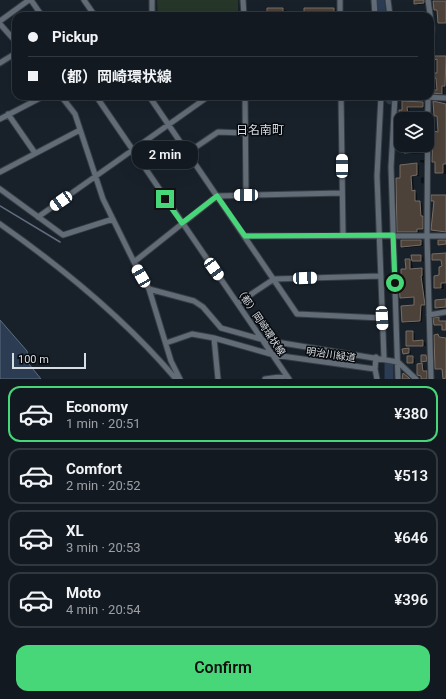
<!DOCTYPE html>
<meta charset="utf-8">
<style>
:root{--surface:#121920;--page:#1b2229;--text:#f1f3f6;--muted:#9ca0a5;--line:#31383e;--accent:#47d779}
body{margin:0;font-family:Roboto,"Noto Sans JP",sans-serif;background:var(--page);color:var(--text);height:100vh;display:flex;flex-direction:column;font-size:15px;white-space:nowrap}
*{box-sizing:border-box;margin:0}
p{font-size:13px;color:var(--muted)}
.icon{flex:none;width:22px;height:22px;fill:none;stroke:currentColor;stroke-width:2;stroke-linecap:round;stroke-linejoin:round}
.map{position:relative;height:379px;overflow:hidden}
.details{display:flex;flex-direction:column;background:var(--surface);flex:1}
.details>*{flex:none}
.hud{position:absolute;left:12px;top:12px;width:422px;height:88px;border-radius:12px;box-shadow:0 4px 16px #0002,0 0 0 1px var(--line);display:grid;align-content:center;height:88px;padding:0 16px;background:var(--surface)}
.tools{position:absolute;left:394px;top:112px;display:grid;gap:8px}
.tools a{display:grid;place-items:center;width:40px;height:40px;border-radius:8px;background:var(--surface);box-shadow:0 4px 16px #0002,0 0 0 1px var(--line);font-size:20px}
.scale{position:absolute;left:12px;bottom:10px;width:74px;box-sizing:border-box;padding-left:4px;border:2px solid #d7dde3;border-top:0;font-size:11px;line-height:14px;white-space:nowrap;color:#d7dde3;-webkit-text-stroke:3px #070a0e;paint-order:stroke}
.end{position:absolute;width:18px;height:18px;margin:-9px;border:5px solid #47d779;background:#111;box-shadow:0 0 0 2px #111}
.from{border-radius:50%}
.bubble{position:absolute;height:28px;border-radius:12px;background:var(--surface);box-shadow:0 4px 16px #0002,0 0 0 1px var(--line);font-size:13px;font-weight:600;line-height:28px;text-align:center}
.car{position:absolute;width:12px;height:24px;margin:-12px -6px;border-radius:5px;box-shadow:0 0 3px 1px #0007;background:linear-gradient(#fff 24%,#345 0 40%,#fff 0 76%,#345 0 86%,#fff 0)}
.hud b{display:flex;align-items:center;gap:14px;height:38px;font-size:15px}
.hud b+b{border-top:1px solid var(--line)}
.hud i{width:10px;height:10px;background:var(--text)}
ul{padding:7px 0 0;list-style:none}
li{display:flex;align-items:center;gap:12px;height:56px;margin:0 8px 6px;padding:0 8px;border:2px solid var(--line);border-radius:12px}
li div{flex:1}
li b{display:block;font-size:15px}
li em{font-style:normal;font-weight:600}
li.current{border-color:var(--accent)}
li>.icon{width:36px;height:36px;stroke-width:1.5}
.action{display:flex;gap:8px;margin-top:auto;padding:8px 16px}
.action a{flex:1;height:46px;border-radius:12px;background:var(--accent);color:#111;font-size:16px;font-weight:600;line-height:46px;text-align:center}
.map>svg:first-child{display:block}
</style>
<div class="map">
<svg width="446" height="379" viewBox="0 0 446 379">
<rect width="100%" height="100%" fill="#18212a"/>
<path fill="#263629" d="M157,0H238V16H158Z"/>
<path fill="#2b3c53" stroke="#5f6c7e" d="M0,320L27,351L29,364L41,379H0Z"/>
<path fill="#0007" d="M415,0H425V4L418,5L415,3Z
M434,0H446V24L439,22L437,11L435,10Z
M283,9L287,11V16H268Z
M305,9H334L338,11V16H305Z
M435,57H446V72H443L444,94L433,93L438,91L437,79L433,78L438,73V61L435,59Z
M403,102L422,103L425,104V108H409L410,115H403L400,114L403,111Z
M446,105V174L439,173L436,172L435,163L433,162L439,133L438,117L435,115Z
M404,145H424V153L408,154L405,153Z
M420,160H424V163L420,162Z
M417,164L419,165V176H413L414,191L417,193V202L422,203L423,217L425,218V230H419V233H400L398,231L401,179Z
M423,177L426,179V184L421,183V178Z
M446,195V233H442L432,229L435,202L432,201Z
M420,241L423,242V246L404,248L402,246Z
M446,254V284H444V289H438L435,287L441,276L442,261L433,259Z
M421,256L423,257L424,261L412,260Z
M410,260L412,261L413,269L424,270V277H423L427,306H423L422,322L406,323L403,322L415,306V298L401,297Z
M446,300V309L440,310L436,307Z
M439,318L442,322H446V330L443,329V326L434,325V319Z
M412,332L415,333V341H423L425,342L426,346H407Z
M438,335L442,338L446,339V379H444L443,370L436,369Z
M408,349L411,351V354L404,353Z
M426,356L429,357V362L422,361Z
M413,357L415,359V364L408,363Z
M422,364L424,366L425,372L429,373L430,379H422Z"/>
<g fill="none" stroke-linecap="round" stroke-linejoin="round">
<path stroke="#5f6c7e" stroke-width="1.5" d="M0,206L60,242"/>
<path stroke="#2b3c53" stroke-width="9" d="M380,0L382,16
M389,96L390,100
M389,365V379"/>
</g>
<path fill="#4d4239" stroke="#786d63" d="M414,0H424V3L414,4Z
M433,1H446V23H438L437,10H434Z
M267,8H283V16H267Z
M304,8H334V16H304Z
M434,56H446L445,86H442V94L432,93V90H437L436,78H432V73H437V59L434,60Z
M402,101L423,102V107H407L408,114L399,115V110H402Z
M433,101L446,104V164H443V173H435V162H432L433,131L438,132L437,116H434Z
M422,145V152L404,153V146Z
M417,163V175L411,176L412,191L415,190V201H420L421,216H423V229H417V232H397L396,178H400V165Z
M431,195H446V232L431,230L434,201H431Z
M401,240H421V245L401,247Z
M438,240H446V244L438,245Z
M446,253V283H441V288H434V276L439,275V267L442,266L441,260H432V254Z
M411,255H421V261H412Z
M405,259H410V269L422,268V276H421L425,305H421L420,321L402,322L401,306L414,305V297L400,298L399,283L401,282V269H406Z
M446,299V307L435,308V300Z
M439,317V321H446V330H442V325H434L433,318Z
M406,331H413V341L423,340V346H406Z
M438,334L439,337L446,338V378L443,379L442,369H435L434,335Z
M409,348V353L403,354L402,349Z
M421,355H426L427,361L421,362Z
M407,356H413V363H407Z
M422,363L423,371H427V379H421V376L417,375V364Z
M403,373L408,377L410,379H402Z"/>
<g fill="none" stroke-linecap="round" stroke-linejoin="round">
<defs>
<path id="minor" d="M31,0L42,16
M84,0L95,16
M152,0V16
M243,0L244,16
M340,0V16
M374,0L375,16
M388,0L390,16
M428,0L432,28L430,61
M0,21L29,0
M0,24L16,42
M0,63L16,53
M61,96L75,114L103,199L134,262L149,289L171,361L180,379
M96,96L289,379
M149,96L297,314L382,318
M245,96L246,195
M341,96L343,235
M381,96L377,176L384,358
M395,96L391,167L398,379
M403,96L446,98
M428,96L427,235L431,379
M8,114L35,153
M0,119L44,96
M187,153L218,132L245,133
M0,172L80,130
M0,189L63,235L113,219
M38,217L209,96H220
M0,224C64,269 125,319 176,379
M245,236H446
M134,262L217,196L342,193
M149,289L194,301L203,307L221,328L264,340L398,362L416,379
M238,303L274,279L381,276
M429,315L446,312
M214,338L218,379
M166,343L192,334L214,338L274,355L375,369
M376,357L375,369L377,379
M265,379L287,376"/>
</defs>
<use href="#minor" stroke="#373d44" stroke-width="7"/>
<use href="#minor" stroke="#626c77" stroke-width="5"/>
</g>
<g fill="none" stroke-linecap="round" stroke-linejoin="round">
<path stroke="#47d779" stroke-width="5" d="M165,199L182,223L217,196L245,236L393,235L395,283"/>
</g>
<g text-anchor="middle" stroke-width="3" stroke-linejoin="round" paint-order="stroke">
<g font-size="10" fill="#d7dde3" stroke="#070a0e">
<text transform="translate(261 321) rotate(56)" y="4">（都）岡崎環状線</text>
<text transform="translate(331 354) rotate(8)" y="4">明治川緑道</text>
</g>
<g font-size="12" fill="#d7dde3" stroke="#070a0e">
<text x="260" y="134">日名南町</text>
</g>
</g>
</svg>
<div class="tools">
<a><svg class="icon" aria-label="layers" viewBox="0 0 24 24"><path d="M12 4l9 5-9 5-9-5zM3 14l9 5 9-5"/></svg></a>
</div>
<div class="scale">100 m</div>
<i class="end from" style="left:395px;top:283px"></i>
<i class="end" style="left:165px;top:199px"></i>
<div class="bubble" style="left:132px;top:141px;width:66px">2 min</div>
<i class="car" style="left:342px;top:166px;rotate:0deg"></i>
<i class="car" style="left:246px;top:195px;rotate:269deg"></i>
<i class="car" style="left:61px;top:201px;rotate:235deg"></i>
<i class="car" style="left:214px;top:269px;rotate:145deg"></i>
<i class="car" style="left:141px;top:276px;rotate:330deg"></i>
<i class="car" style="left:305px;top:278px;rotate:88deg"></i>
<i class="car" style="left:382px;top:318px;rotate:177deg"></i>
<div class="hud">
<b><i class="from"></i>Pickup</b>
<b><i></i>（都）岡崎環状線</b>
</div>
</div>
<section class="details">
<ul>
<li class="current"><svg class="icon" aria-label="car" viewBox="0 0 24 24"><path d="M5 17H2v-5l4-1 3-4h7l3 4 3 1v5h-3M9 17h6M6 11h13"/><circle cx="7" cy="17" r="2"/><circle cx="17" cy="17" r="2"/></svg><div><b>Economy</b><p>1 min · 20:51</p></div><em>¥380</em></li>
<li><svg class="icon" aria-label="car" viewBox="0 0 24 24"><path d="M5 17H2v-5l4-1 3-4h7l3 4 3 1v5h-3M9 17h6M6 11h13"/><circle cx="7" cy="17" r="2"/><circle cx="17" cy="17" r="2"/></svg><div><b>Comfort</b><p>2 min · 20:52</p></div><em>¥513</em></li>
<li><svg class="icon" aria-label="car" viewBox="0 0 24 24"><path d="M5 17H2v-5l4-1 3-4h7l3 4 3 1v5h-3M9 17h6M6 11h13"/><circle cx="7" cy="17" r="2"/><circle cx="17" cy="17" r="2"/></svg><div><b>XL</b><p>3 min · 20:53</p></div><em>¥646</em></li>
<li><svg class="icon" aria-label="car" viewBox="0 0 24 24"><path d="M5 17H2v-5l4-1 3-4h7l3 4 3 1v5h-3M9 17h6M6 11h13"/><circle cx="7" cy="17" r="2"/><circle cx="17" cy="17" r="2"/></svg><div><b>Moto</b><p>4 min · 20:54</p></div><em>¥396</em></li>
</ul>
<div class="action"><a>Confirm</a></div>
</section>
